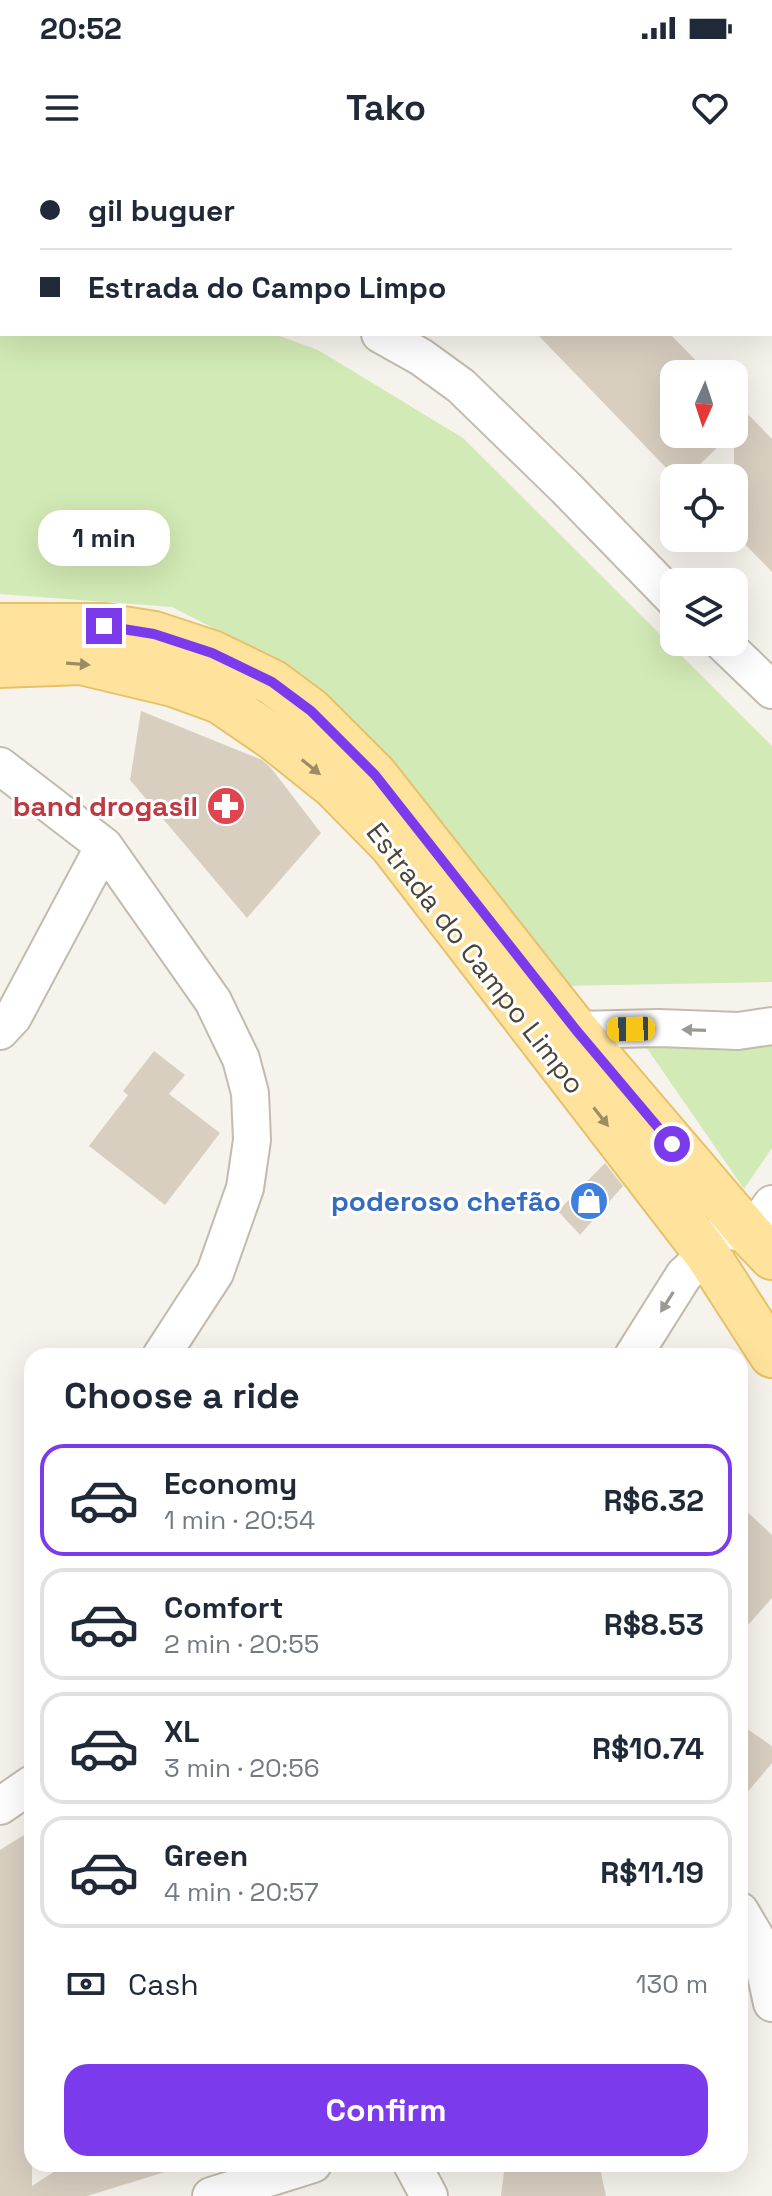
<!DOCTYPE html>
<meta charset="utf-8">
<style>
:root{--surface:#fff;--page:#f2f2f3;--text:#1f2937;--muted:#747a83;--line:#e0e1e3;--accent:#7c3aed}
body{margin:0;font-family:"Space Grotesk",sans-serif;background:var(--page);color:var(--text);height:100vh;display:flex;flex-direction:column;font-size:30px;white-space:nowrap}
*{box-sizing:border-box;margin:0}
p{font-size:26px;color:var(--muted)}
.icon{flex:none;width:44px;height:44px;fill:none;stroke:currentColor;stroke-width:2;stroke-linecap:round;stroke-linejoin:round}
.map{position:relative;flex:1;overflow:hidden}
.side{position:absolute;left:24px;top:1188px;width:724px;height:824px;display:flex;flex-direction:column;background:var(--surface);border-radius:24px;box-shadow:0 8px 32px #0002}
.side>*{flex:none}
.top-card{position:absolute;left:0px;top:0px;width:772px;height:176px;box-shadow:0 8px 32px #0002;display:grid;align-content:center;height:176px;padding:0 40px;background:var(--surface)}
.needle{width:52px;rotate:183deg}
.buttons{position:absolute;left:660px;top:200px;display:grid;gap:16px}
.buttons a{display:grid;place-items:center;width:88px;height:88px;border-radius:16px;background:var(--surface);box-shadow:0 8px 32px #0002;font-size:40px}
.end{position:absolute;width:36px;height:36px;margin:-18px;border:10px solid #7c3aed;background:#fff;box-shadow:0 0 0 4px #fff}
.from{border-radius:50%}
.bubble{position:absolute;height:56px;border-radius:24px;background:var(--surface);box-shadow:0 8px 32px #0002;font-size:26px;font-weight:700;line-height:56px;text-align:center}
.car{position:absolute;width:24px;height:48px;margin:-24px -12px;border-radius:10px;box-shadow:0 0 6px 2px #0007;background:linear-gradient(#f5c518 24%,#345 0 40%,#f5c518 0 76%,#345 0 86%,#f5c518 0)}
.top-card b{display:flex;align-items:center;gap:28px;height:76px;font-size:30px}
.top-card b+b{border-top:2px solid var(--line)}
.top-card i{width:20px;height:20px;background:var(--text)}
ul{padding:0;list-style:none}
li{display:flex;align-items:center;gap:24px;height:112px;margin:0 16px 12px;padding:0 24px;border:4px solid var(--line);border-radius:24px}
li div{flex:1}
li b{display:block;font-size:30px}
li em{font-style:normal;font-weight:700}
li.active{border-color:var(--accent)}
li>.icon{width:72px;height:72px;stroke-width:1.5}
h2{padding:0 40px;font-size:36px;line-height:96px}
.pay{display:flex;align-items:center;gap:20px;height:88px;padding:0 40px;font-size:30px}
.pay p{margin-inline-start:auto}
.primary-button{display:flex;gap:16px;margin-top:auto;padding:16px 40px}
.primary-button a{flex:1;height:92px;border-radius:24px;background:var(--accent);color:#fff;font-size:32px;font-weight:700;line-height:92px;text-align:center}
.status{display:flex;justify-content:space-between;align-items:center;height:56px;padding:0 40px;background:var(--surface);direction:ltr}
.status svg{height:22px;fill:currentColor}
header{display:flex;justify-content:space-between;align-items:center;height:104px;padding:0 40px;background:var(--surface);font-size:36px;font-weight:700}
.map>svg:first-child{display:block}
</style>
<div class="status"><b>20:52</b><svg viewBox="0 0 49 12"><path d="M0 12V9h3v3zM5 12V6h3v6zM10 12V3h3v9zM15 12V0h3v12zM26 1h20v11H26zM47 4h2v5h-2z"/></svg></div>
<header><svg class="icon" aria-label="menu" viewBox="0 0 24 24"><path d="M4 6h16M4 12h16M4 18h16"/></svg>Tako<svg class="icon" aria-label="heart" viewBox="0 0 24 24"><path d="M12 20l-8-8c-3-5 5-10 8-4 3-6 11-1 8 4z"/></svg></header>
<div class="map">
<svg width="772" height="2036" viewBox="0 0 772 2036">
<rect width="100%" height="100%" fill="#f6f3ec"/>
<path fill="#d2eab5" d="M0,37L2,174H274L318,190L463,278L772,586V822L560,826L278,501L172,447L0,434Z
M772,877V988L744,1029L644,884Z"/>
<path fill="#d8cfc1" d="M537,174H670L709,214H674V274H731L686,318H676Z
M734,240L772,279V412L734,373Z
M141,551L262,600L271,608L321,673L247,758L130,620Z
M154,891L185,915L169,934L220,973L165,1045L89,986L128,935L123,931Z
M605,1003L623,1026L580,1075L558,1051Z
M740,1345L772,1375V1438L740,1474Z
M740,1564L772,1586V1603L740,1641Z
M32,1670V2026L66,2004H163L165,2012L87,2036H0V1690Z
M505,2004H599L606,2036H501Z"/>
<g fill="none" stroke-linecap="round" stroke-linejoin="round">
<defs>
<path id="minor" d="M0,37L2,40
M380,174L421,197L461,226L566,328L674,439
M722,482L772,530
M0,606L104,686L213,841L241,899L250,933L252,980L245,1028L215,1113L161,1196
M576,870L659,868L738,871L772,866
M0,871L13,857L104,686
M724,1070L750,1074L772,1044
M633,1196L684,1115L707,1094
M0,1646L32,1624
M740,1751L759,1783L772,1843
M412,2004L429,2036
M211,2036L313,2004"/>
<path id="primary" d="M0,466H104L154,474L212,493L272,522L311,551L375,615L576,870L750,1074L772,1097
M0,505L81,502L173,524L220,541L274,578L334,626L392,685L707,1094L772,1195"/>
</defs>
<use href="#minor" stroke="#c2bbae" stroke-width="40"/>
<use href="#primary" stroke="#e6c16a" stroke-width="48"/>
<use href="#minor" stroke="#fff" stroke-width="36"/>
<use href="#primary" stroke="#ffe39c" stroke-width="44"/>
</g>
<defs><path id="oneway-solid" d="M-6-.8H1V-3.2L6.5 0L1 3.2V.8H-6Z" transform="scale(2)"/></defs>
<g fill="#9c8c66">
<use href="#oneway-solid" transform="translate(78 504) rotate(4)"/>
<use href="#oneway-solid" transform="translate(311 607) rotate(39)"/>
<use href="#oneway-solid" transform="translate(601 957) rotate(52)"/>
</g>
<g fill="#9c9892">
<use href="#oneway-solid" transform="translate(694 870) rotate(-178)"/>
<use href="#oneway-solid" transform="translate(667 1142) rotate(122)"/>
</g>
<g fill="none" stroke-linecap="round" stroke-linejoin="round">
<path stroke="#7c3aed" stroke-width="10" d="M104,466L154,474L212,493L272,522L311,551L375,615L576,870L672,984"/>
</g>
<defs>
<symbol id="pharmacy-disc" viewBox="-11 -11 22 22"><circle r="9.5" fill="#e0444e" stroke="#fff"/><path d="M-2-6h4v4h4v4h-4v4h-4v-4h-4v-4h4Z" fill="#fff"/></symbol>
<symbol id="shop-disc" viewBox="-11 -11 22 22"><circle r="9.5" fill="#3f7fe0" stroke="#fff"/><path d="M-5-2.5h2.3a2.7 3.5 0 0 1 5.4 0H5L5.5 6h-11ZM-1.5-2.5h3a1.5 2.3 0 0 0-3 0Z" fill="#fff"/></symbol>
</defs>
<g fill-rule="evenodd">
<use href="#pharmacy-disc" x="204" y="624" width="44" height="44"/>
<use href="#shop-disc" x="567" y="1019" width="44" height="44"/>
</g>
<g text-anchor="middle" stroke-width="6" stroke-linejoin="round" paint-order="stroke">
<g font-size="28" font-weight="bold" fill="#be3a42" stroke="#fff" text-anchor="end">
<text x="198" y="656">band drogasil</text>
</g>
<g font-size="28" fill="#4b4439" stroke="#fff">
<text transform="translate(476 798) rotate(52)" y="10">Estrada do Campo Limpo</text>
</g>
<g font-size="28" font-weight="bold" fill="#366cbe" stroke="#fff" text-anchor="end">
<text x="561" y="1051">poderoso chefão</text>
</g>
</g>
</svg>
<div class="buttons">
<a><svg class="needle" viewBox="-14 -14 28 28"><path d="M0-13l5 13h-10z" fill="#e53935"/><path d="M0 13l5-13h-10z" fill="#747a83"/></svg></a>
<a><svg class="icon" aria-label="locate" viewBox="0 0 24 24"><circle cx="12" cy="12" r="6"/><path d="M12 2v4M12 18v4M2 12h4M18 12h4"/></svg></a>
<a><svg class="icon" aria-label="layers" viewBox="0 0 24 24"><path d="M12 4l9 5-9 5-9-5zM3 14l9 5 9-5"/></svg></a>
</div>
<i class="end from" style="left:672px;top:984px"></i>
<i class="end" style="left:104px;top:466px"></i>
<div class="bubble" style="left:38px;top:350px;width:132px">1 min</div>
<i class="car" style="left:631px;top:869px;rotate:269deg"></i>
<div class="top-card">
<b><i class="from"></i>gil buguer</b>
<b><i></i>Estrada do Campo Limpo</b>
</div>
<section class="side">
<h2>Choose a ride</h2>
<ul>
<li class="active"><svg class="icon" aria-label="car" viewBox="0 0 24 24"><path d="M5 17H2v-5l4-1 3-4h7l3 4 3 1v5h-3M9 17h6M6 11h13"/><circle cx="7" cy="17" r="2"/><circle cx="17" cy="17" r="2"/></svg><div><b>Economy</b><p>1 min · 20:54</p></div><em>R$6.32</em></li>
<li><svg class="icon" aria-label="car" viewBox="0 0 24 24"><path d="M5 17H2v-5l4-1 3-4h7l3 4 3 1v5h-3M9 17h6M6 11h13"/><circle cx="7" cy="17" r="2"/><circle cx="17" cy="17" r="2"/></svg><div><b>Comfort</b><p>2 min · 20:55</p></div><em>R$8.53</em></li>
<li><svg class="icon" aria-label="car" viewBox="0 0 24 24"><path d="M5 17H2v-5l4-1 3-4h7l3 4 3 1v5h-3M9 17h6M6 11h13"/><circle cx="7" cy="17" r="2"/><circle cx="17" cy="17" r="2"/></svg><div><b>XL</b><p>3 min · 20:56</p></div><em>R$10.74</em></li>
<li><svg class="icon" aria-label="car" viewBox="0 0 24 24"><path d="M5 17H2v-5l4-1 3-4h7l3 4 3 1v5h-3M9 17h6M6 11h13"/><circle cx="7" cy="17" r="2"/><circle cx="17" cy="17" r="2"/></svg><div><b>Green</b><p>4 min · 20:57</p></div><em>R$11.19</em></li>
</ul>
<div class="pay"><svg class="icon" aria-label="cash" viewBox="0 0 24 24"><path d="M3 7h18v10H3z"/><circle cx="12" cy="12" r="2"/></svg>Cash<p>130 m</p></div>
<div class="primary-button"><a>Confirm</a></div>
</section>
</div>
